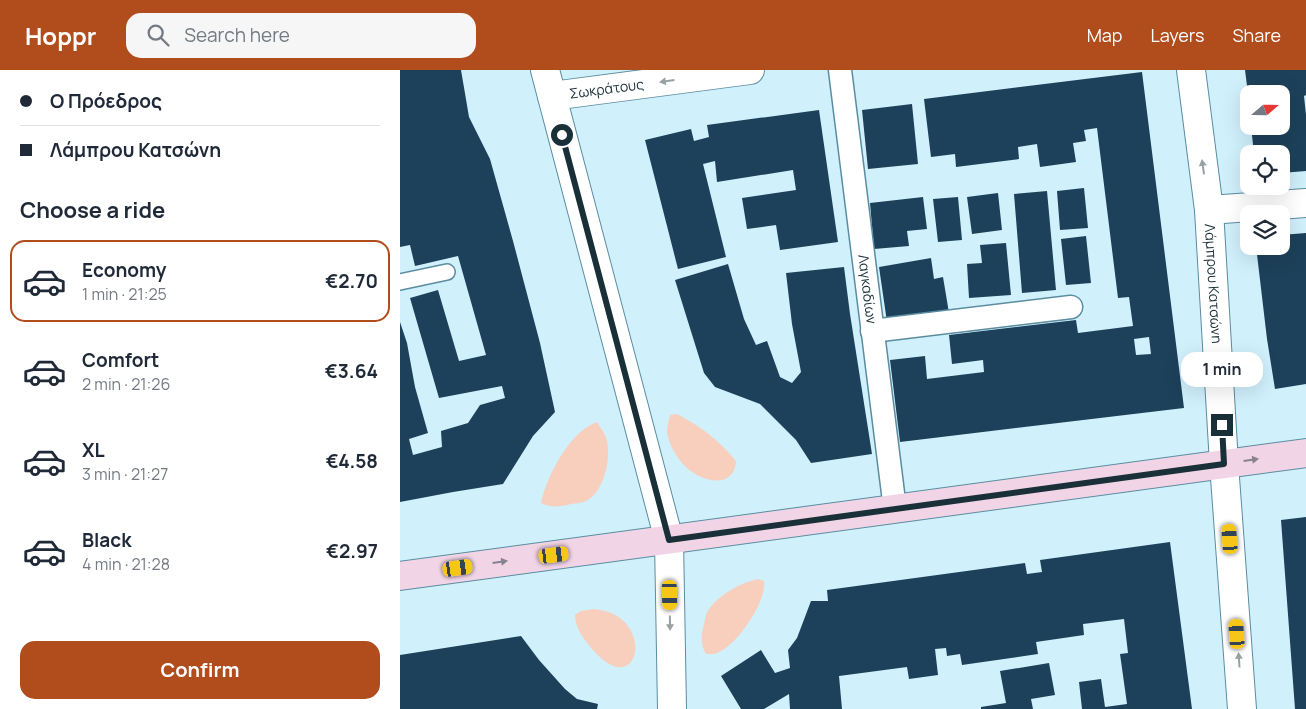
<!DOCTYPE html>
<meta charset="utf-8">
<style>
:root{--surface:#fff;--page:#f6f6f7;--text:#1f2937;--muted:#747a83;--line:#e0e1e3;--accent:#b14c1c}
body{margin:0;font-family:Manrope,sans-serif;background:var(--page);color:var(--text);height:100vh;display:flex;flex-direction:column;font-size:19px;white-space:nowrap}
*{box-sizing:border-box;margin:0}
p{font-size:16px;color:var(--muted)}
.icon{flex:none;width:28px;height:28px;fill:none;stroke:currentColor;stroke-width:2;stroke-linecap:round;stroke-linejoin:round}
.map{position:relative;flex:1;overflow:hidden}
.panel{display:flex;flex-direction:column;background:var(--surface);width:400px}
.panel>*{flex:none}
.top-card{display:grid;align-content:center;height:110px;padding:0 20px;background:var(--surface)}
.needle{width:32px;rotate:70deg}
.buttons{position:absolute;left:840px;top:15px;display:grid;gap:10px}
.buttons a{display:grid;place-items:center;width:50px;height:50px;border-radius:10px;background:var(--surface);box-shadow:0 5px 20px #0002;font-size:25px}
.end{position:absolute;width:22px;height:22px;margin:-11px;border:6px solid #1a3038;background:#fff;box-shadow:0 0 0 2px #fff}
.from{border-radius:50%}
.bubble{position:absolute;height:35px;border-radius:15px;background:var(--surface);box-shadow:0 5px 20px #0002;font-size:16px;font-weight:700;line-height:35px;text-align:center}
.car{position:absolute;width:15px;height:30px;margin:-15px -8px;border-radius:6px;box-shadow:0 0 4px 1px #0007;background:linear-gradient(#f5c518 24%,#345 0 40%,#f5c518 0 76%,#345 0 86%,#f5c518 0)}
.top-card b{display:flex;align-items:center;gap:18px;height:48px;font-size:19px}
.top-card b+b{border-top:1px solid var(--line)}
.top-card i{width:12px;height:12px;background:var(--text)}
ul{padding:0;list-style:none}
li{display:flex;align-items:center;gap:15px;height:82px;margin:0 10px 8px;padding:0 10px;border:2px solid transparent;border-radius:15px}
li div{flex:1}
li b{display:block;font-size:19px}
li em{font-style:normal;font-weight:700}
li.active{border-color:var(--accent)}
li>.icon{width:45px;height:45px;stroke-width:1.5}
h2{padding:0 20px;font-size:22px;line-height:60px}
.button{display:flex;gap:10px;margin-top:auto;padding:10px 20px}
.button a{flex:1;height:58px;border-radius:15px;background:var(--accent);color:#fff;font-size:20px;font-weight:700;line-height:58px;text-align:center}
header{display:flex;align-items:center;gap:30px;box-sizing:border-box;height:70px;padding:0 25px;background:var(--accent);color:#fff}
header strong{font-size:24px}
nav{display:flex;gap:28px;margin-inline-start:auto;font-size:18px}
.search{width:350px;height:45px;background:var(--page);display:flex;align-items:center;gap:12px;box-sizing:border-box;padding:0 18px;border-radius:15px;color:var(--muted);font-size:19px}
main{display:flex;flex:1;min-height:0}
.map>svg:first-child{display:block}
</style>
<header>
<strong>Hoppr</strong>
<div class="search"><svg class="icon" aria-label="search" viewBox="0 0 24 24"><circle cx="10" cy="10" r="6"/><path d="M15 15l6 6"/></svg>Search here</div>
<nav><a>Map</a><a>Layers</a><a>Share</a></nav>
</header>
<main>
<section class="panel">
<div class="top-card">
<b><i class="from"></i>Ο Πρόεδρος</b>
<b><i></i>Λάμπρου Κατσώνη</b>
</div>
<h2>Choose a ride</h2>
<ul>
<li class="active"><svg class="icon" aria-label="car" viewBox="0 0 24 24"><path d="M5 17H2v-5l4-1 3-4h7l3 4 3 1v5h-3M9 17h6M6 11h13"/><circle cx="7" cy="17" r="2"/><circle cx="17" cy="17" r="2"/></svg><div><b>Economy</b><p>1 min · 21:25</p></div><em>€2.70</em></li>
<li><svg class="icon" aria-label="car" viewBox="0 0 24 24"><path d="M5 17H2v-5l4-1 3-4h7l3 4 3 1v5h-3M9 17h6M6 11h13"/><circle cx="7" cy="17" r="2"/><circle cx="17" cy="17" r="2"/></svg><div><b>Comfort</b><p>2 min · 21:26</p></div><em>€3.64</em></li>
<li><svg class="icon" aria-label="car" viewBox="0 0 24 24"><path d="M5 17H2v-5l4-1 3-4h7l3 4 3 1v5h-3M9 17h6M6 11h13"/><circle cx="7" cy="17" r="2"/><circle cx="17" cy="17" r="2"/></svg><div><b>XL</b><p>3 min · 21:27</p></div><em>€4.58</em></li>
<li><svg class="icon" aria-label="car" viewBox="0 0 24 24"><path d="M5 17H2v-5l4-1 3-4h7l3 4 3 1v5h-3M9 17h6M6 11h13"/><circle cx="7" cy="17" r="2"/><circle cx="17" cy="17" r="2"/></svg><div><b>Black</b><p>4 min · 21:28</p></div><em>€2.97</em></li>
</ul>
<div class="button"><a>Confirm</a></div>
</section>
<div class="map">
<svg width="906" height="639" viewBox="0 0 906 639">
<rect width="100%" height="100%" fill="#d0f0fc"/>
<path fill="#f8cebd" d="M277,344C300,356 320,371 336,391C334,421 299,411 285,396C276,387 268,373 267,361C267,356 269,350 270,345Z
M197,352C199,356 203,360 205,365C213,383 205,422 186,431C182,433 176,433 171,434C160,437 151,438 141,433C147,406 169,362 197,352Z
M358,509L364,511C367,532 335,579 314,584C312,584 309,584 306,584C301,576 301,568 303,558C305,552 305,544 309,539C320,524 340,513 358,509Z
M194,539C258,544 240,635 192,579C184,569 175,559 175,545L181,541Z"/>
<path fill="#1d415b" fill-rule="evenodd" d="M0,0H61L69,47L90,89L113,171L140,273L155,342L133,366L103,414L53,422L0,432V252L7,273L15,317L28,363L9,369L13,385L42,377L41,361L68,353L80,335L105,328L102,316L39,328L10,228L38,220L59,291L86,285L58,186L15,196L10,175L0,177Z
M845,0H906V25L904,26L906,45V101L881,103V84H854L851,56H881V24H848Z
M742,2L784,338L500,372L490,290L525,286L527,309L584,302L583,290L552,294L549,265L676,250L678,263L733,256L729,227L718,228L697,58L684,60L686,71L673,73L676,92L640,97L637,74L618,77L619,89L556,97L555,84L531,87L524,29ZM749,267L751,284L736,285L734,269Z
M512,34L518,94L468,99L462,40Z
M419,40L438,172L380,180L376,155L347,159L342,128L396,120L393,100L317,112L315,91L303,94L326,187L278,199L245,70L291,59L294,71L309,67L307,55Z
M684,118L688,158L660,160L657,121Z
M647,121L656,220L622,223L614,124Z
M598,123L602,160L572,164L567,127Z
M523,127L527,159L507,161L509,176L474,179L470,133Z
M558,127L562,170L538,172L533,129Z
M906,163V314L875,319L867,269L856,176H881V165Z
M686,166L691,213L666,215L661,169Z
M606,173L611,225L569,228L567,194L582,193L580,175Z
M531,188L534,209L543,207L549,243L487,252L479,197Z
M328,194L344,249L356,275L367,271L380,307L392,313L401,302L392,254L386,203L444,197L450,244L472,384L411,393L396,370L360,334L315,317L304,303L275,210Z
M906,447V639H895L881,450Z
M770,472L792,639H682L679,612L701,609L705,637L727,634L720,584L728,583L724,549L683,554L684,565L636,572L638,584L562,595L560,584L547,586L546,578L535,579L538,605L509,609L507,597L439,606L442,639H390L389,624L364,639H341L321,606L361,580L375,603L390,598L388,580L397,568L411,531H428L427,520L625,493L627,504L642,502L640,490Z
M121,566L139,590L165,619L177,629L198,634L197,639H0V585Z
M649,593L655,625L631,629L633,639H581V637L606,633L600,601Z"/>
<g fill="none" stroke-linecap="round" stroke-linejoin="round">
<defs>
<path id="service" d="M0,212L47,202"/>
<g id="pedestrian">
<path id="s1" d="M440,0L495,439"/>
<path d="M472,261L671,237"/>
</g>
<g id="minor">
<path d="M145,0L269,470L272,639"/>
<path id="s2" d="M791,0L809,140L824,394L842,639"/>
<path id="s3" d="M152,26L350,0"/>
<path d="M809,140L906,133"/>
</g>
<path id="secondary" d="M0,506L906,383"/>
</defs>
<use href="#service" stroke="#5a8da0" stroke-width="18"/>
<use href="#pedestrian" stroke="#5a8da0" stroke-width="25"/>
<use href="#minor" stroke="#5a8da0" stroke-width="30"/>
<use href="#secondary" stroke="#5a8da0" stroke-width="30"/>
<use href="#service" stroke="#fff" stroke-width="15"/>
<use href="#pedestrian" stroke="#fff" stroke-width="22"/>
<use href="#minor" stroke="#fff" stroke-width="28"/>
<use href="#secondary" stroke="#f2d4e7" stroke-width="28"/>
</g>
<defs><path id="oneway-solid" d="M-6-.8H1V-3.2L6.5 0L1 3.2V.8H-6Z" transform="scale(1.25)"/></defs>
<g fill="#98a2a5">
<use href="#oneway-solid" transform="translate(267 11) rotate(172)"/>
<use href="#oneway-solid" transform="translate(803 97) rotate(-98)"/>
<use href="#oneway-solid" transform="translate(270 553) rotate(89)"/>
<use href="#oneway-solid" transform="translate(839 590) rotate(-94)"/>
</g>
<g fill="#868290">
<use href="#oneway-solid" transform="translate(851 390) rotate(-8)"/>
<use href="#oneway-solid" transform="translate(100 492) rotate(-8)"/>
</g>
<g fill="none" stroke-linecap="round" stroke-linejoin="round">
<path stroke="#1a3038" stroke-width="6" d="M162,65L269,470L824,394L822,355"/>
</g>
<g text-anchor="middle" stroke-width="5" stroke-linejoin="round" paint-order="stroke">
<g font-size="14" fill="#1a3038" stroke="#eef9fd">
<text dy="5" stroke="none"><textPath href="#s3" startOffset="55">Σωκράτους</textPath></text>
<text dy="5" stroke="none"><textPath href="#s2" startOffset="215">Λάμπρου Κατσώνη</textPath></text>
<text dy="5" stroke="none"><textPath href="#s1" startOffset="221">Λαγκαδίων</textPath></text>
</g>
</g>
</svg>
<div class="buttons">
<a><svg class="needle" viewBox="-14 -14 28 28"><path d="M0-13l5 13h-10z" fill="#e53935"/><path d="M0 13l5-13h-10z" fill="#747a83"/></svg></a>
<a><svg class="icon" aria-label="locate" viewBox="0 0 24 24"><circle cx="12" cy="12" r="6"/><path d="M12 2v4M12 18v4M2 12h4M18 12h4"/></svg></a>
<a><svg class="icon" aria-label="layers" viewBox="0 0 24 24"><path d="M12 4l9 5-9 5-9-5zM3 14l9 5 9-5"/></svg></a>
</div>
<i class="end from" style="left:162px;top:65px"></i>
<i class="end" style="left:822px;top:355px"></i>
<div class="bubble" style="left:781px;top:282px;width:82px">1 min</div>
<i class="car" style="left:830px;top:469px;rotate:356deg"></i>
<i class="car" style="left:154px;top:485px;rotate:83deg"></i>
<i class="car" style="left:58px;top:498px;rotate:82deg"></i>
<i class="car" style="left:270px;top:525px;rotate:179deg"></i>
<i class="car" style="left:837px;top:564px;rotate:356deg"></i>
</div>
</main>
